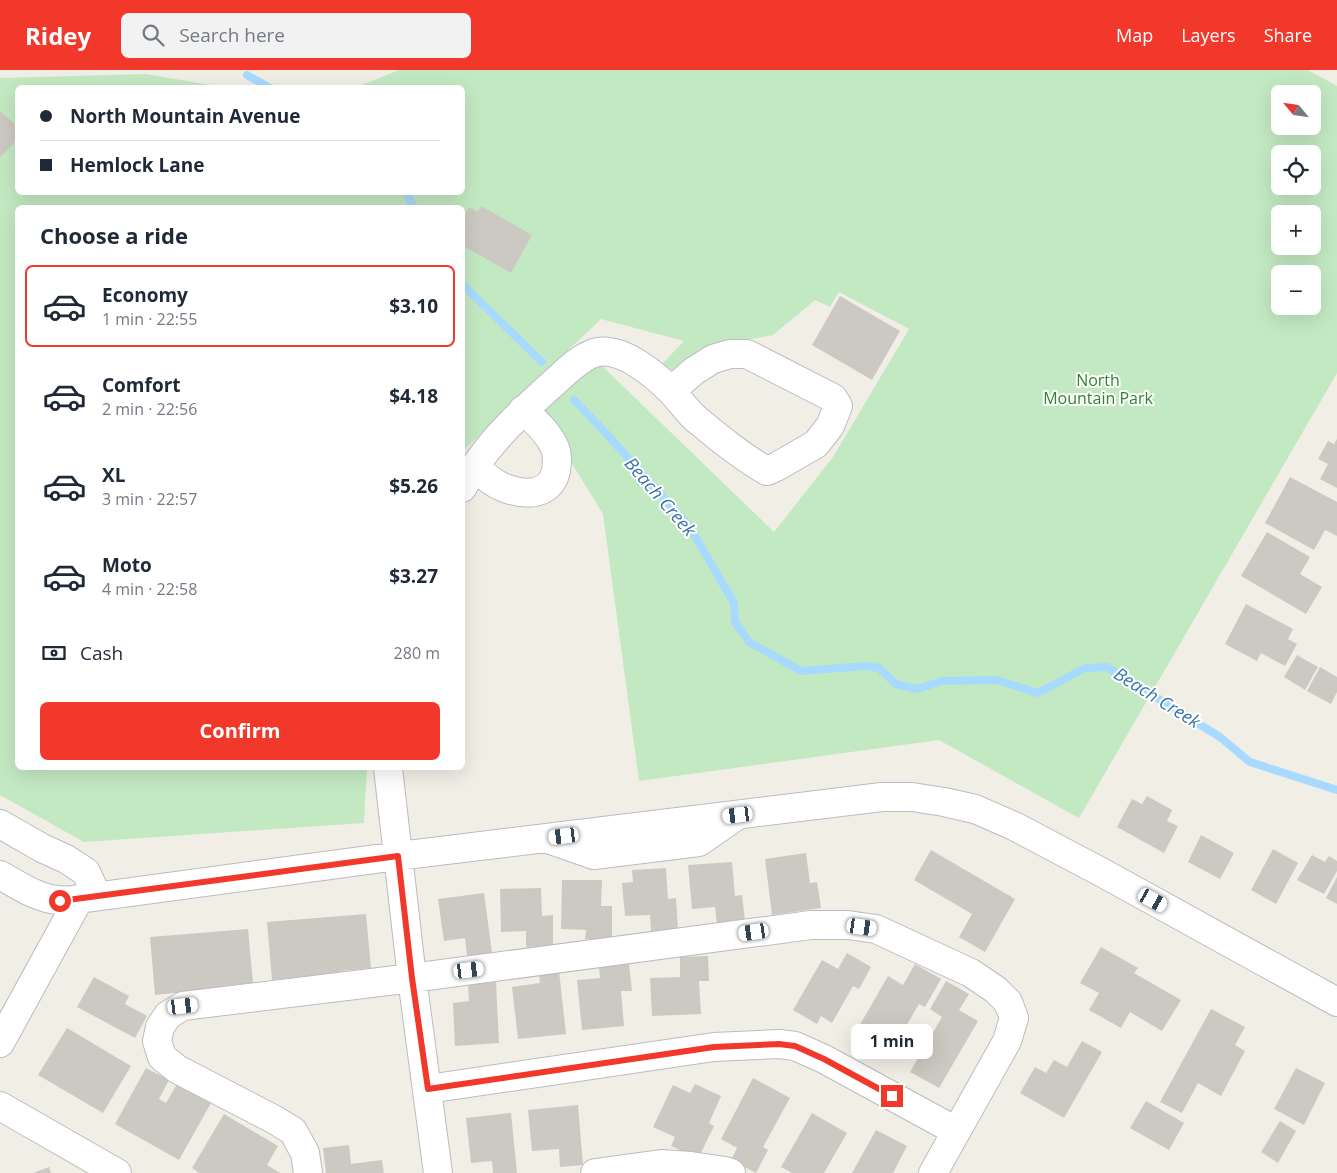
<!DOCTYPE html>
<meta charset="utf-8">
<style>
:root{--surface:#fff;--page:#f2f2f3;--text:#1f2937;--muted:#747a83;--line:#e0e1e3;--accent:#f2382b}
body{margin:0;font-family:"Open Sans",sans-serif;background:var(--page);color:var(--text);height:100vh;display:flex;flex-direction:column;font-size:19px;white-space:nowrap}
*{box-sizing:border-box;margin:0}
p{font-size:16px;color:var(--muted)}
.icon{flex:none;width:28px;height:28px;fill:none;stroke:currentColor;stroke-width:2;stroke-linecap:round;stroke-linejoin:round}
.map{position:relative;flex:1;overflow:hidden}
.panel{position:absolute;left:15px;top:135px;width:450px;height:565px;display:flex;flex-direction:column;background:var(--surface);border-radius:8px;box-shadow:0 5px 20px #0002}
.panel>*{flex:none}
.guide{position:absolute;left:15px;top:15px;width:450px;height:110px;border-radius:8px;box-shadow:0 5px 20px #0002;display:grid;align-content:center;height:110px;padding:0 25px;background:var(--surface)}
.needle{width:32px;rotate:299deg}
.controls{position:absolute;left:1271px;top:15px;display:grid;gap:10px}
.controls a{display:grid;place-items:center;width:50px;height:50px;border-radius:8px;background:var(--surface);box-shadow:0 5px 20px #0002;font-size:25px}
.end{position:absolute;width:22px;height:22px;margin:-11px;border:6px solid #f2382b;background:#fff;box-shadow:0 0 0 2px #fff}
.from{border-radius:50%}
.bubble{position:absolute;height:35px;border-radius:8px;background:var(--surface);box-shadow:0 5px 20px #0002;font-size:16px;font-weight:700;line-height:35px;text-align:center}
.car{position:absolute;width:15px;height:30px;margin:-15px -8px;border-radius:6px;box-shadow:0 0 4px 1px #0007;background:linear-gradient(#fff 24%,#345 0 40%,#fff 0 76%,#345 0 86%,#fff 0)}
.guide b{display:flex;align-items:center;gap:18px;height:48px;font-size:19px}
.guide b+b{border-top:1px solid var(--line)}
.guide i{width:12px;height:12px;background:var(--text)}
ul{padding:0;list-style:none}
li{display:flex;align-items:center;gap:15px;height:82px;margin:0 10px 8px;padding:0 15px;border:2px solid transparent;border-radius:8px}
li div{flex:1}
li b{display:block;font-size:19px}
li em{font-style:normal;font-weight:700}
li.on{border-color:var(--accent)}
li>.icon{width:45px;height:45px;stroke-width:1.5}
h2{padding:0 25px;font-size:22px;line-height:60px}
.pay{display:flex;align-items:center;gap:12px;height:55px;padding:0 25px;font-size:19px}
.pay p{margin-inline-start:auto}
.button{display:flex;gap:10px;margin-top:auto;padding:10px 25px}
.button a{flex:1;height:58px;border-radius:8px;background:var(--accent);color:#fff;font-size:20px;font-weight:700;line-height:58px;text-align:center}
header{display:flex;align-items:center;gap:30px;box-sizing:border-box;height:70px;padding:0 25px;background:var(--accent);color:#fff}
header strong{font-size:24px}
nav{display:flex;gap:28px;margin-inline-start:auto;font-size:18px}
.search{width:350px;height:45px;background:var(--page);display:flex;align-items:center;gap:12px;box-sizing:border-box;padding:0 18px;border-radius:8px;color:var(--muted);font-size:19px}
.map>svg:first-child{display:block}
</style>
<header>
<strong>Ridey</strong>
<div class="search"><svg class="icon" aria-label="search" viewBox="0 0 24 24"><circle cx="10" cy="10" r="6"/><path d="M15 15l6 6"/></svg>Search here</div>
<nav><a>Map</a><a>Layers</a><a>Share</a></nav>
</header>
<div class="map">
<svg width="1337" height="1103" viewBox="0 0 1337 1103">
<rect width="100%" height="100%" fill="#f1eee6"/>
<path fill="#c3e9c2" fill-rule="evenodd" d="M399,0H1308L1337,16V303L1079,748L939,670L639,711L603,444L539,340L598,292L774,462L833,387L909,259L839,222L830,237L815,230L773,265L701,278L672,300L661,295L684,271L601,249L463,381L462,138H18V698H367L364,753L84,772L0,725V8L146,4L221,17L18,18V122H462V18L357,17ZM1280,24H1312V56H1280ZM1280,84H1312V116H1280ZM1280,144H1312V176H1280ZM1280,204H1312V236H1280Z"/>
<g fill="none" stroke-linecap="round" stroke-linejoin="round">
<path stroke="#a8daff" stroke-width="8" d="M247,5L270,18
M406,122L414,138
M462,214L542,292
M574,330L603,360L689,456L734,533L735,552L749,572L801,601L865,596L879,598L896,614L917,619L942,611L997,610L1038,623L1085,598L1107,597L1220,667L1250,692L1337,720"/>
</g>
<path fill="#ccc9c3" d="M0,41L18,57V69L0,87Z
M481,136L532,165L511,203L462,175V149L469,137L478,142Z
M840,226L900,261L872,310L812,275Z
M1337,369V418L1320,409L1328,394L1318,389L1328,371L1334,374Z
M1290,407L1337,432V466L1325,460L1314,480L1265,453Z
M1267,462L1310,487L1300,504L1322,517L1306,544L1241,506Z
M1246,534L1293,559L1288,569L1297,574L1285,596L1261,583L1257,591L1225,574Z
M1297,585L1318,597L1305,620L1284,607Z
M1320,597L1337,607V622L1331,634L1307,621Z
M1147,726L1172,740L1167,751L1178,756L1164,783L1117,757L1132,729L1142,734Z
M1201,765L1234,783L1220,809L1188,792Z
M1273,779L1298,793L1276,834L1251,820Z
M931,780L1015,829L985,882L959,867L972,844L914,810Z
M806,783L810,813L817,812L821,838L772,845L765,789Z
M1312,785L1325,792L1329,786L1337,791V801L1324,824L1297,810Z
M732,792L735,826L742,825L745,851L717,854L715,837L692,839L688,795Z
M666,798L668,829L676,828L678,859L651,861L650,845L625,846L622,813L633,812L632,800Z
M1337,807V834L1326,828Z
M562,810H602L601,836H612V869H585L586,860L561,859Z
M541,818L542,846L553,845V876L526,877V861L501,862L500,819Z
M484,823L492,883L467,886L465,868L444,871L438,829Z
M366,844L371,898L341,901L342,903L272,910L267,852Z
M248,859L253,913L223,916V918L155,925L150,867Z
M1101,877L1138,898L1134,903L1181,930L1162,961L1130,942L1121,958L1089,940L1099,923L1080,913Z
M847,883L871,897L859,919L853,916L832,953L821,946L817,954L793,940L822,890L838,899Z
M708,886L709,911H699L701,944L652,946L650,908L680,907V887Z
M629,894L632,921H621L624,956L582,960L577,910L600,908L599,897Z
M915,894L941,909L925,937L919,934L892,980L876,970L872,976L854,965L888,906L903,915Z
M559,901L566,964L518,969L512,917L540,913L539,903Z
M94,907L129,926L125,934L147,946L135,968L77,937Z
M946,911L969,924L959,940L978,951L939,1018L910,1002L942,947L930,939Z
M496,912L499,973L455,976L453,933L469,931L468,913Z
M1211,939L1245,957L1235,975L1245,981L1221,1026L1198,1013L1182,1043L1160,1032Z
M67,958L131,996L103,1043L38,1005Z
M1082,971L1102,982L1064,1048L1020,1023L1035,997L1046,1003L1054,990L1067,997Z
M146,998L169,1010L159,1029L166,1033L177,1014L211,1033L179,1090L115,1054Z
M1296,998L1325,1013L1304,1055L1274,1039Z
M753,1008L790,1028L763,1077L768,1080L756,1103L731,1090L737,1078L721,1069Z
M695,1014L721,1026L709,1053L714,1056L698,1089L671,1076L675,1067L653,1057L673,1015L690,1023Z
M1146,1031L1184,1053L1169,1080L1130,1058Z
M578,1035L583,1095L560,1097L559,1079L532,1081L528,1040Z
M511,1043L517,1103H493L492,1091L471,1093L466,1048Z
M812,1043L847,1063L824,1103H792L781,1097Z
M224,1044L278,1076L267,1095L280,1103H199L192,1098Z
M1280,1051L1296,1061L1278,1093L1261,1082Z
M876,1060L907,1076L893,1103H852Z
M349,1075L351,1094L382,1090L384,1103H326L323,1078Z
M49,1097L51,1103H33Z"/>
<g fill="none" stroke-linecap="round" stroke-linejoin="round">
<defs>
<path id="minor" d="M476,395C480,399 484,405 489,409C508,424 549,433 556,401C557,393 558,386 555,378C548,362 536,352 523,340
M462,418C467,410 471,402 476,395C496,365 523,341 549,317C562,306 581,285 598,282C623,278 654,304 670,320C679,329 686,340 696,349C718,367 742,387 767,401L776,397L816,374L830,356L838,336L833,328L747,284H730L713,289L694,301L671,321
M388,698L412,908L438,1103
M0,754L42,778L66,789L86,802L97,826
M551,770L594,785L699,772L735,747
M0,805C18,815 38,829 59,830C66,831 73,830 79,829L398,786L882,727H912L944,732L975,739L1014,756L1103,803L1337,932
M0,973L79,829
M428,1019L714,977L779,974L795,976L824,989L956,1061
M0,1036L117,1103
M308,1103L305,1083L293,1061L275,1050L177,999L162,987L157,971L160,957L168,945L183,936L412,908L811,855H848L876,859L971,903L996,920L1008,932L1014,948L1007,971L933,1103
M595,1103L661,1094L691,1096L725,1101L731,1103"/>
</defs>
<use href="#minor" stroke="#b9bcc0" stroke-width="30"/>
<use href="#minor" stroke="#fff" stroke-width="28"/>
</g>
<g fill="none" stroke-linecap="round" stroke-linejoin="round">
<path stroke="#f2382b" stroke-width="6" d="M60,831L398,786L412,908L428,1019L714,977L779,974L795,976L824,989L892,1026"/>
</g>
<g text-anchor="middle" stroke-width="4" stroke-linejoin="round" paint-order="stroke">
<g font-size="16" fill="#308333" stroke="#fff">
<text x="1098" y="316">North<tspan x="1098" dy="18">Mountain Park</tspan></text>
</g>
<g font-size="18" font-style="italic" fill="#3c75ae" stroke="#fff">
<text transform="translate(660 427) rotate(49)" y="6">Beach Creek</text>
<text transform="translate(1157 628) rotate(32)" y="6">Beach Creek</text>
</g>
</g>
</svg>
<div class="controls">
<a><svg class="needle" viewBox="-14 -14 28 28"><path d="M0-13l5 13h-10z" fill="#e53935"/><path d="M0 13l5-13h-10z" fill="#747a83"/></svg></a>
<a><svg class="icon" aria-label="locate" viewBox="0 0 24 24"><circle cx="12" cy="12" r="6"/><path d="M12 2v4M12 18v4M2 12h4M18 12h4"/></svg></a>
<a>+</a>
<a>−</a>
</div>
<i class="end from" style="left:60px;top:831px"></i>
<i class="end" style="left:892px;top:1026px"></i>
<div class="bubble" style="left:851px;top:954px;width:82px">1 min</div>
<i class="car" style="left:738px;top:745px;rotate:263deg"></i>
<i class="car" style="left:564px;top:766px;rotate:263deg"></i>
<i class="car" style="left:1153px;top:830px;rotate:119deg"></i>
<i class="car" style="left:862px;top:857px;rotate:98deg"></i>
<i class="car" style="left:754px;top:862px;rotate:262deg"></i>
<i class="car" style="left:469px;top:900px;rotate:83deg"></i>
<i class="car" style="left:183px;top:936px;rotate:83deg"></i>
<div class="guide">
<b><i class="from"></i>North Mountain Avenue</b>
<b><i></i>Hemlock Lane</b>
</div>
<section class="panel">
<h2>Choose a ride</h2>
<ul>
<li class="on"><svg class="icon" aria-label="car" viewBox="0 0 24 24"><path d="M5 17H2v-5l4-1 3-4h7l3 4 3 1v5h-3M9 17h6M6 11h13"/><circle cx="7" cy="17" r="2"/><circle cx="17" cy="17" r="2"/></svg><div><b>Economy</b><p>1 min · 22:55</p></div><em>$3.10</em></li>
<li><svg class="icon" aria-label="car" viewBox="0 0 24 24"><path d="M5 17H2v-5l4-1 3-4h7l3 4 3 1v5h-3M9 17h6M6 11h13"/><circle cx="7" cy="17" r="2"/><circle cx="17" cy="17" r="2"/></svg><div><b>Comfort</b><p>2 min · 22:56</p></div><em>$4.18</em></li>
<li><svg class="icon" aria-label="car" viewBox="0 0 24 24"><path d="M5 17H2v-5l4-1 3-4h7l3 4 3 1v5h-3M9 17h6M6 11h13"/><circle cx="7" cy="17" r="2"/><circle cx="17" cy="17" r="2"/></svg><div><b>XL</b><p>3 min · 22:57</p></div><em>$5.26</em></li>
<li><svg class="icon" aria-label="car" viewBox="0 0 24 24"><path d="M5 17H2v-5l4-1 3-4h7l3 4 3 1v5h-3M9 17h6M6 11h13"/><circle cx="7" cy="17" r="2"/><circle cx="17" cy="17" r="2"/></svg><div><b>Moto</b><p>4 min · 22:58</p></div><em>$3.27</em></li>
</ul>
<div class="pay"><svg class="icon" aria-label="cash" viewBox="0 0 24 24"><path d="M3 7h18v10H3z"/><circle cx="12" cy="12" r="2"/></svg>Cash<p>280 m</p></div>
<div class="button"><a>Confirm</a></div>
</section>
</div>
